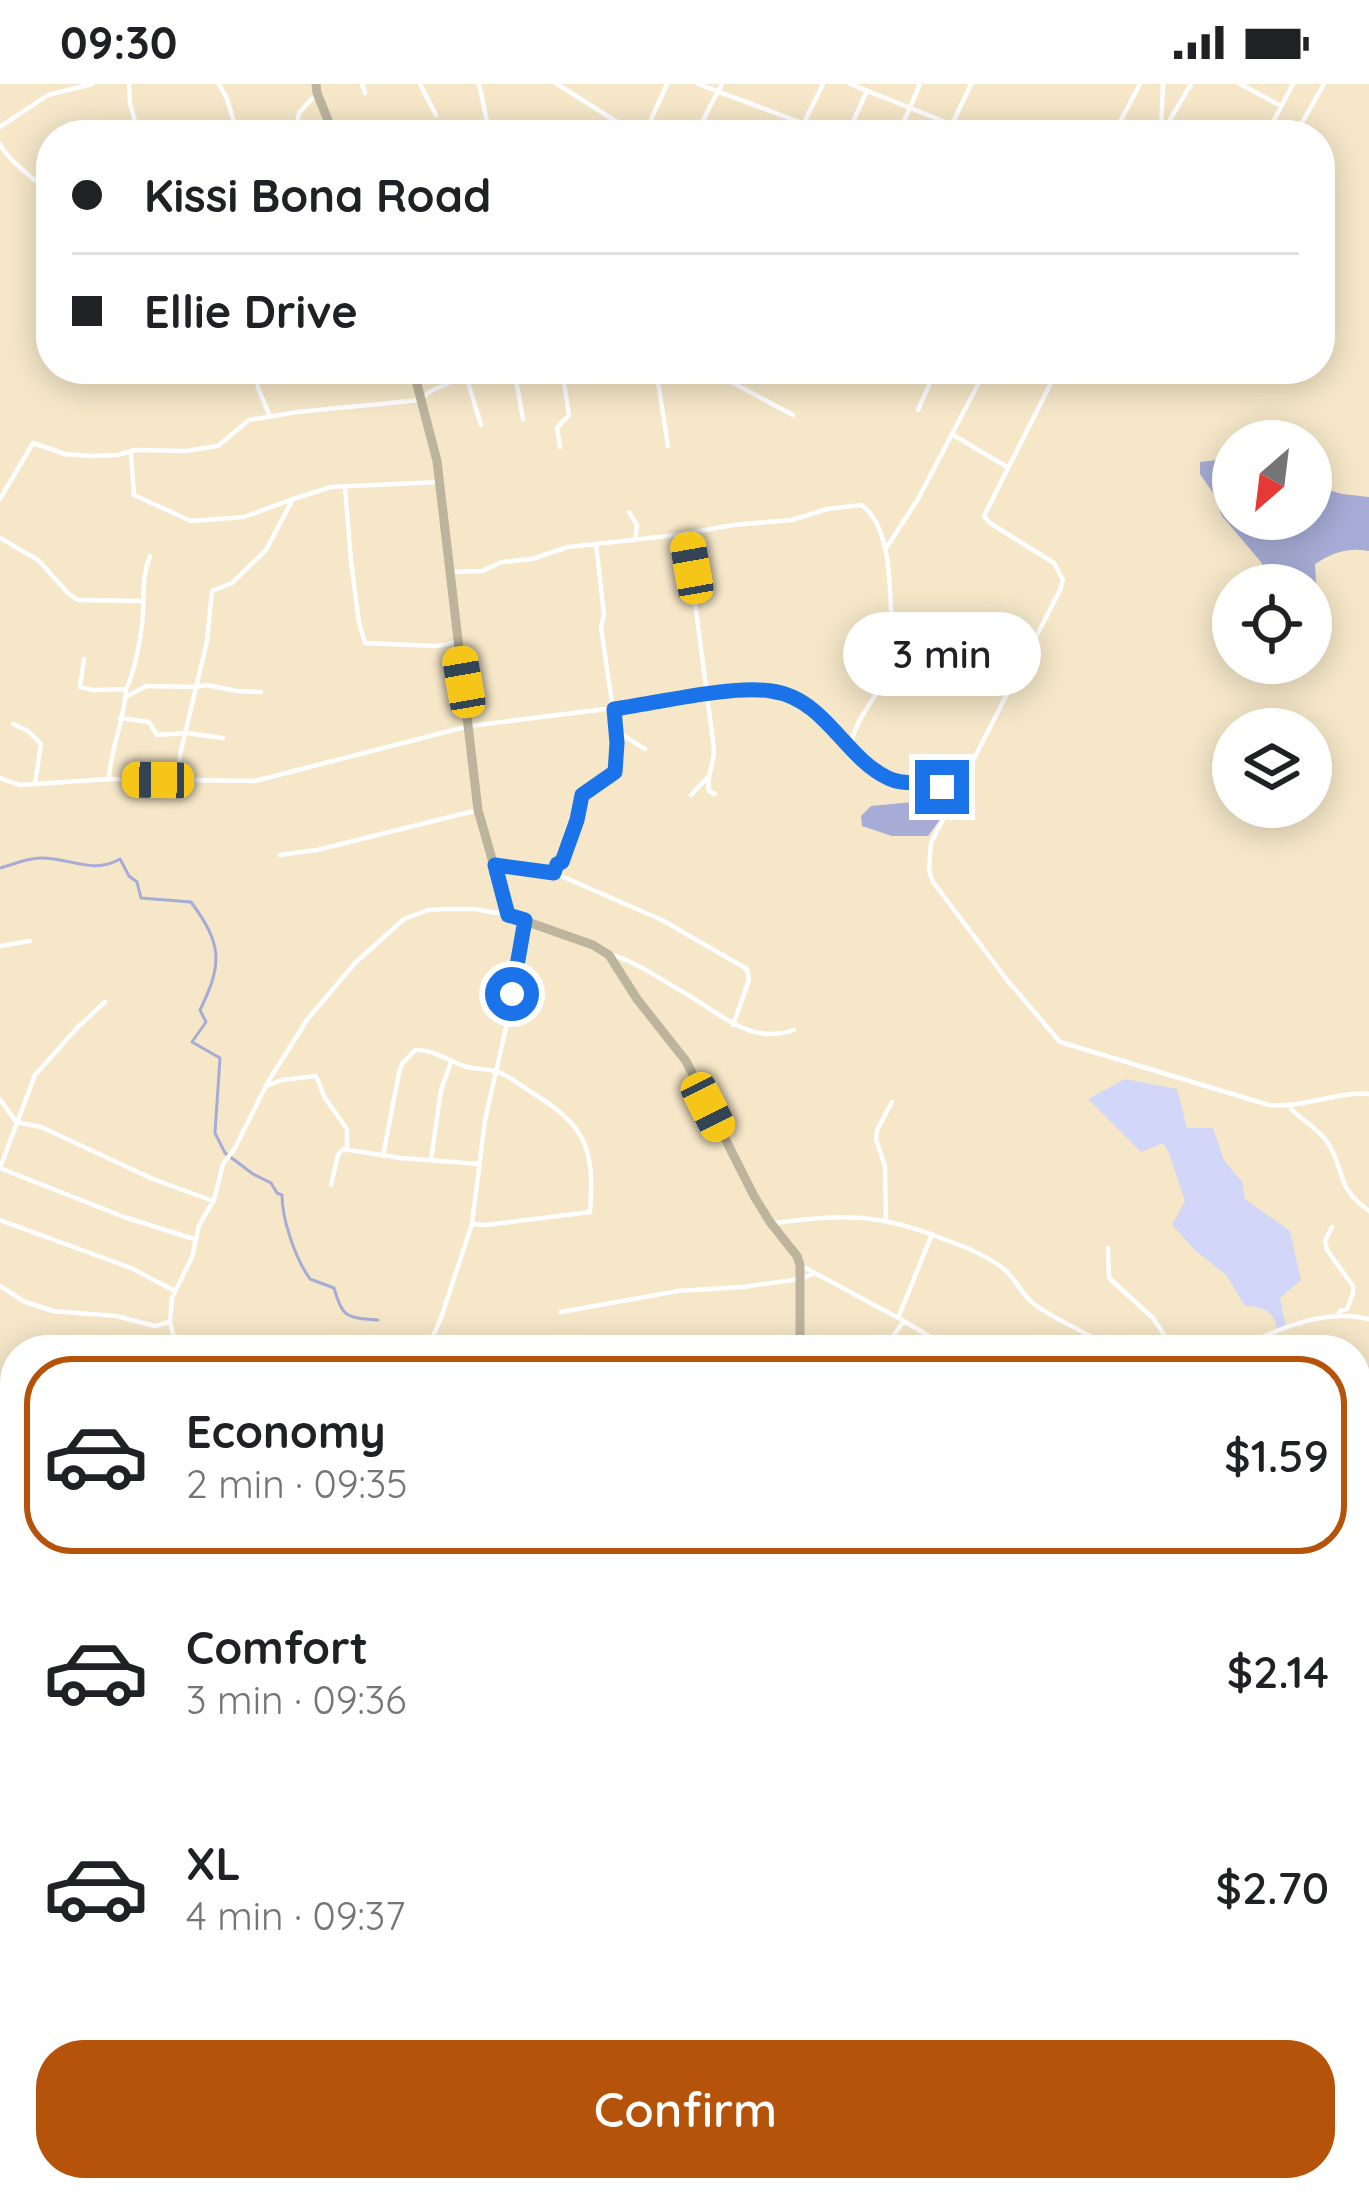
<!DOCTYPE html>
<meta charset="utf-8">
<style>
:root{--surface:#fff;--page:#f2f2f2;--text:#202124;--muted:#757577;--line:#e0e0e0;--accent:#b45309}
body{margin:0;font-family:Quicksand,sans-serif;background:var(--page);color:var(--text);height:100vh;display:flex;flex-direction:column;font-size:45px;white-space:nowrap}
*{box-sizing:border-box;margin:0}
p{font-size:39px;color:var(--muted)}
.icon{flex:none;width:66px;height:66px;fill:none;stroke:currentColor;stroke-width:2;stroke-linecap:round;stroke-linejoin:round}
.map{position:relative;flex:1;overflow:hidden}
.side{position:absolute;left:0px;top:1251px;width:1371px;height:867px;display:flex;flex-direction:column;background:var(--surface);border-radius:48px 48px 0 0;box-shadow:0 6px 30px #0003}
.side>*{flex:none}
.banner{position:absolute;left:36px;top:36px;width:1299px;height:264px;border-radius:48px;box-shadow:0 6px 30px #0003;display:grid;align-content:center;height:264px;padding:0 36px;background:var(--surface)}
.needle{width:78px;rotate:208deg}
.tools{position:absolute;left:1212px;top:336px;display:grid;gap:24px}
.tools a{display:grid;place-items:center;width:120px;height:120px;border-radius:50%;background:var(--surface);box-shadow:0 6px 30px #0003;font-size:60px}
.end{position:absolute;width:54px;height:54px;margin:-27px;border:15px solid #1a73e8;background:#fff;box-shadow:0 0 0 6px #fff}
.from{border-radius:50%}
.bubble{position:absolute;height:84px;border-radius:42px;background:var(--surface);box-shadow:0 6px 30px #0003;font-size:39px;font-weight:600;line-height:84px;text-align:center}
.car{position:absolute;width:36px;height:72px;margin:-36px -18px;border-radius:15px;box-shadow:0 0 9px 3px #0007;background:linear-gradient(#f5c518 24%,#345 0 40%,#f5c518 0 76%,#345 0 86%,#f5c518 0)}
.banner b{display:flex;align-items:center;gap:42px;height:114px;font-size:45px}
.banner b+b{border-top:3px solid var(--line)}
.banner i{width:30px;height:30px;background:var(--text)}
ul{padding:21px 0 0;list-style:none}
li{display:flex;align-items:center;gap:36px;height:198px;margin:0 24px 18px;padding:0 12px;border:6px solid transparent;border-radius:48px}
li div{flex:1}
li b{display:block;font-size:45px}
li em{font-style:normal;font-weight:600}
li.on{border-color:var(--accent)}
li>.icon{width:108px;height:108px;stroke-width:1.5}
.button{display:flex;gap:24px;margin-top:auto;padding:24px 36px}
.button a{flex:1;height:138px;border-radius:48px;background:var(--accent);color:#fff;font-size:48px;font-weight:600;line-height:138px;text-align:center}
.status{display:flex;justify-content:space-between;align-items:center;height:84px;padding:0 60px;background:var(--surface);direction:ltr}
.status svg{height:33px;fill:currentColor}
.map>svg:first-child{display:block}
</style>
<div class="status"><b>09:30</b><svg viewBox="0 0 49 12"><path d="M0 12V9h3v3zM5 12V6h3v6zM10 12V3h3v9zM15 12V0h3v12zM26 1h20v11H26zM47 4h2v5h-2z"/></svg></div>
<div class="map">
<svg width="1369" height="2117" viewBox="0 0 1369 2117">
<rect width="100%" height="100%" fill="#f5e7c8"/>
<path fill="#d2d7fa" d="M1125,995L1177,1005L1187,1044H1213L1224,1076L1242,1098L1245,1115L1290,1147L1301,1196L1280,1214L1286,1242L1277,1244C1273,1226 1263,1223 1245,1222L1227,1192L1195,1166L1172,1141L1185,1117L1169,1069L1163,1059L1141,1068L1088,1015Z"/>
<path fill="#a6acd5" d="M1216,376L1233,377V435H1311V401L1342,410L1369,413V467C1348,463 1332,469 1315,480L1316,498L1321,510L1311,514V501H1271L1261,478L1222,432L1213,409L1200,390V378Z
M934,716L942,719L947,726L928,752H892L862,742L861,732L871,722Z"/>
<g fill="none" stroke-linecap="round" stroke-linejoin="round">
<path stroke="#a6acd5" stroke-width="3" d="M0,784C12,781 27,774 40,774C68,773 93,791 120,775L129,792L137,798L141,814L191,818C222,860 223,879 200,926L206,938L192,958L220,974L215,1049L225,1069L253,1090L271,1099L277,1109L282,1111C282,1135 295,1174 310,1195L334,1204C343,1234 345,1233 378,1236
M471,1266L476,1260L497,1256L513,1266"/>
<path stroke="#a6acd5" stroke-width="9" d="M1356,1426L1369,1435"/>
<path stroke="#fff" stroke-width="4.5" d="M129,0L130,19L139,51
M219,0L227,15L238,51
M362,0L365,9
M420,0L436,31
M479,0L490,51
M557,0L638,51
M698,0L834,51
M850,0L978,51
M1240,0L1281,22
M650,37L691,51
M0,43L48,11L92,0
M1161,48L1163,0
M295,51L299,29L317,9
M556,51L584,40
M644,51L667,0
M695,51L722,0
M798,51L823,0
M847,51L866,9
M898,51L920,0
M947,51L971,0
M1113,51L1140,0
M1161,51L1191,0
M1208,51H1210
M1260,51L1272,40L1293,0
M1295,51L1324,0
M0,60C9,78 35,95 51,110
M256,285L258,304L269,330
M464,285L481,341
M514,285L523,335
M656,285L668,362
M707,285L793,331
M1058,285L984,432L990,439L1054,479L1063,496L1060,506L931,759L929,787L933,798L1007,896L1060,958L1269,1021C1305,1024 1332,1008 1369,1010
M918,326L936,285
M955,352L1007,383
M560,363L557,344L569,331L562,285
M131,370L134,411L191,437L244,433L293,415
M345,403L351,477L359,538L365,559L437,562L457,558
M0,415L33,359L65,370L90,372L118,371L135,366L185,367L218,362L249,336L297,328L420,316L431,307L479,285
M629,428L637,441L635,456
M686,449L714,665C714,681 706,692 709,707L715,710
M0,454L38,476L69,510L78,516L141,517
M596,460L604,531L601,543L616,647L645,665
M887,463L918,415L986,285
M450,488L482,487L502,478L532,475L568,463L677,451L733,441L792,436L827,425L861,421C889,439 890,496 891,527C892,543 898,559 894,575C885,606 857,628 851,660
M84,575L80,603L93,606L126,605C125,635 110,665 109,695
M126,605C135,589 142,548 143,529C144,508 142,492 150,472
M127,612L147,602L196,603L207,601L237,607L261,608
M120,634L149,638L157,651L187,649L223,654
M13,640L28,647L41,660L35,700
M0,694L20,701L109,695L255,697L469,642L758,606C817,608 838,664 883,691C899,702 913,695 930,698C939,700 948,705 957,709
M177,696L180,671L207,557L212,507L232,499L266,466L293,415L331,403L439,398
M691,711L707,694
M280,771L317,766L478,726
M495,781L530,784L559,791L662,836L747,885L749,896L733,941
M553,789L557,780L563,779L582,711L615,688L616,647
M0,862L30,857
M610,870C637,878 663,897 688,911C722,931 751,961 794,946
M105,918L77,944L35,991L0,1084L124,1133L194,1155
M269,1001L282,996L316,992L325,1014L347,1045V1066
M0,1015L16,1038L41,1043L153,1095L213,1117
M1291,1025C1304,1038 1318,1044 1328,1059C1347,1090 1334,1101 1369,1127
M383,1072L399,989L402,980L415,966C435,965 449,978 467,983C476,985 486,985 495,987C507,990 517,999 528,1006C585,1041 595,1061 590,1128L486,1141L472,1140
M431,1076L441,1006L451,978
M331,1101L338,1071L343,1065L401,1074L479,1080
M886,1135L885,1082L876,1055L877,1046L892,1018
M0,1136L131,1184L175,1207
M775,1139C846,1130 879,1129 946,1156C966,1163 987,1172 1004,1185C1016,1195 1021,1210 1034,1220C1059,1238 1088,1249 1114,1266
M1332,1143L1325,1157L1327,1166L1353,1202V1209L1347,1225L1340,1227L1338,1231
M1108,1164L1109,1194L1153,1234L1174,1266
M800,1181L904,1237L952,1266
M0,1202L25,1218L53,1227L116,1232L155,1242L170,1238
M561,1228L678,1207L743,1203L800,1195L815,1189
M898,1234L932,1150
M177,1266L170,1238L172,1214L192,1173L199,1141L214,1116L223,1080L235,1064L269,996L307,936L355,879L404,835L428,826L445,825H474L508,831
M427,1266L441,1234L472,1140L485,1036L508,935L525,836
M883,1266L904,1237
M1237,1266C1275,1245 1325,1224 1369,1235
M0,1342L15,1346
M1356,1502L1369,1503
M1356,1545H1369
M0,1556H15
M1356,1611L1369,1558
M1356,1650H1369
M1356,1701L1369,1703
M0,1748L15,1771
M1356,1862L1369,1869
M0,1948L15,1943
M1356,2054L1369,2055
M670,2103L673,2117
M1027,2103L1047,2117
M1350,2103L1365,2117
M19,2117L22,2103
M343,2117L348,2103
M884,2117L889,2103
M1112,2117L1120,2103
M1230,2117L1245,2103
M1270,2117L1283,2103"/>
<path stroke="#bdb49e" stroke-width="9" d="M316,0L317,9L334,51
M413,285L437,377L478,726L508,831L593,861L609,871L637,915L686,977L754,1112L770,1138L797,1172L800,1181V1266"/>
<path stroke="#e6d09e" stroke-width="10" d="M0,1299L15,1303
M1356,1758L1369,1761"/>
</g>
<g fill="none" stroke-linecap="round" stroke-linejoin="round">
<path stroke="#1a73e8" stroke-width="15" d="M512,910L525,836L508,831L495,781L554,789L557,780L562,778L577,736L582,711L615,688L617,659L614,625C657,619 731,601 771,607C786,609 801,616 813,626C839,647 858,680 888,694C906,703 922,695 942,703"/>
</g>
</svg>
<div class="tools">
<a><svg class="needle" viewBox="-14 -14 28 28"><path d="M0-13l5 13h-10z" fill="#e53935"/><path d="M0 13l5-13h-10z" fill="#757577"/></svg></a>
<a><svg class="icon" aria-label="locate" viewBox="0 0 24 24"><circle cx="12" cy="12" r="6"/><path d="M12 2v4M12 18v4M2 12h4M18 12h4"/></svg></a>
<a><svg class="icon" aria-label="layers" viewBox="0 0 24 24"><path d="M12 4l9 5-9 5-9-5zM3 14l9 5 9-5"/></svg></a>
</div>
<i class="end from" style="left:512px;top:910px"></i>
<i class="end" style="left:942px;top:703px"></i>
<div class="bubble" style="left:843px;top:528px;width:198px">3 min</div>
<i class="car" style="left:692px;top:484px;rotate:350deg"></i>
<i class="car" style="left:464px;top:598px;rotate:350deg"></i>
<i class="car" style="left:158px;top:696px;rotate:271deg"></i>
<i class="car" style="left:708px;top:1023px;rotate:153deg"></i>
<div class="banner">
<b><i class="from"></i>Kissi Bona Road</b>
<b><i></i>Ellie Drive</b>
</div>
<section class="side">
<ul>
<li class="on"><svg class="icon" aria-label="car" viewBox="0 0 24 24"><path d="M5 17H2v-5l4-1 3-4h7l3 4 3 1v5h-3M9 17h6M6 11h13"/><circle cx="7" cy="17" r="2"/><circle cx="17" cy="17" r="2"/></svg><div><b>Economy</b><p>2 min · 09:35</p></div><em>$1.59</em></li>
<li><svg class="icon" aria-label="car" viewBox="0 0 24 24"><path d="M5 17H2v-5l4-1 3-4h7l3 4 3 1v5h-3M9 17h6M6 11h13"/><circle cx="7" cy="17" r="2"/><circle cx="17" cy="17" r="2"/></svg><div><b>Comfort</b><p>3 min · 09:36</p></div><em>$2.14</em></li>
<li><svg class="icon" aria-label="car" viewBox="0 0 24 24"><path d="M5 17H2v-5l4-1 3-4h7l3 4 3 1v5h-3M9 17h6M6 11h13"/><circle cx="7" cy="17" r="2"/><circle cx="17" cy="17" r="2"/></svg><div><b>XL</b><p>4 min · 09:37</p></div><em>$2.70</em></li>
</ul>
<div class="button"><a>Confirm</a></div>
</section>
</div>
